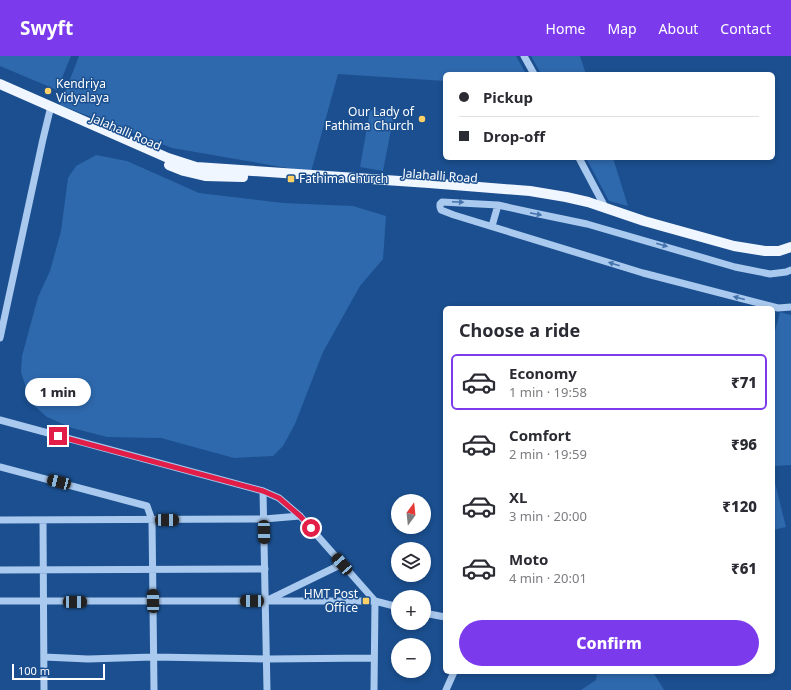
<!DOCTYPE html>
<meta charset="utf-8">
<style>
:root{--surface:#fff;--page:#f2f2f3;--text:#2b2b33;--muted:#7c7c81;--line:#e1e1e2;--accent:#7c3aed}
body{margin:0;font-family:"Noto Sans",sans-serif;background:var(--page);color:var(--text);height:100vh;display:flex;flex-direction:column;font-size:15px;white-space:nowrap}
*{box-sizing:border-box;margin:0}
p{font-size:13px;color:var(--muted)}
.icon{flex:none;width:22px;height:22px;fill:none;stroke:currentColor;stroke-width:2;stroke-linecap:round;stroke-linejoin:round}
.map{position:relative;flex:1;overflow:hidden}
.side{position:absolute;left:443px;top:250px;width:332px;height:368px;display:flex;flex-direction:column;background:var(--surface);border-radius:6px;box-shadow:0 2px 6px #0003}
.side>*{flex:none}
.top-card{position:absolute;left:443px;top:16px;width:332px;height:88px;border-radius:6px;box-shadow:0 2px 6px #0003;display:grid;align-content:center;height:88px;padding:0 16px;background:var(--surface)}
.needle{width:26px;rotate:15deg}
.tools{position:absolute;left:391px;top:438px;display:grid;gap:8px}
.tools a{display:grid;place-items:center;width:40px;height:40px;border-radius:50%;background:var(--surface);box-shadow:0 2px 6px #0003;font-size:20px}
.scale{position:absolute;left:12px;bottom:10px;width:93px;box-sizing:border-box;padding-left:4px;border:2px solid #fff;border-top:0;font-size:11px;line-height:14px;white-space:nowrap;color:#fff;-webkit-text-stroke:3px #1b4f8f;paint-order:stroke}
.end{position:absolute;width:18px;height:18px;margin:-9px;border:5px solid #e11d48;background:#fff;box-shadow:0 0 0 2px #fff}
.from{border-radius:50%}
.bubble{position:absolute;height:28px;border-radius:14px;background:var(--surface);box-shadow:0 2px 6px #0003;font-size:13px;font-weight:800;line-height:28px;text-align:center}
.car{position:absolute;width:12px;height:24px;margin:-12px -6px;border-radius:5px;box-shadow:0 0 3px 1px #0007;background:linear-gradient(#222 24%,#8ab4d8 0 40%,#222 0 76%,#8ab4d8 0 86%,#222 0)}
.top-card b{display:flex;align-items:center;gap:14px;height:38px;font-size:15px}
.top-card b+b{border-top:1px solid var(--line)}
.top-card i{width:10px;height:10px;background:var(--text)}
ul{padding:0;list-style:none}
li{display:flex;align-items:center;gap:12px;height:56px;margin:0 8px 6px;padding:0 8px;border:2px solid transparent;border-radius:6px}
li div{flex:1}
li b{display:block;font-size:15px}
li em{font-style:normal;font-weight:800}
li.selected{border-color:var(--accent)}
li>.icon{width:36px;height:36px;stroke-width:1.5}
h2{padding:0 16px;font-size:18px;line-height:48px}
.cta{display:flex;gap:8px;margin-top:auto;padding:8px 16px}
.cta a{flex:1;height:46px;border-radius:24px;background:var(--accent);color:#fff;font-size:16px;font-weight:800;line-height:46px;text-align:center}
header{display:flex;align-items:center;gap:24px;box-sizing:border-box;height:56px;padding:0 20px;background:var(--accent);color:#fff}
header strong{font-size:19px}
nav{display:flex;gap:22px;margin-inline-start:auto;font-size:14px}
.map>svg:first-child{display:block}
</style>
<header>
<strong>Swyft</strong>
<nav><a>Home</a><a>Map</a><a>About</a><a>Contact</a></nav>
</header>
<div class="map">
<svg width="791" height="634" viewBox="0 0 791 634">
<rect width="100%" height="100%" fill="#1b4f8f"/>
<path fill="#2e69ad" d="M0,0H71L57,34L0,10Z
M79,0H516L526,18H445V25L338,18L311,116L172,92L60,49Z
M531,0H580L586,18H541Z
M370,54L394,58L383,115L360,111Z
M96,99L127,105L199,137L283,147L353,150L386,160L383,203L360,230L323,296L295,368L283,390L273,400L234,402L161,382L107,381L72,372L47,361L31,347L21,316L22,300L38,241L50,215L61,175L68,122L76,110Z
M586,102H613L628,150L609,145Z
M780,256L791,259V409L773,410V283Z
M773,419L786,471L773,474Z
M597,616H653L664,634H581L596,624Z"/>
<g fill="none" stroke-linecap="round" stroke-linejoin="round">
<path stroke="#a9c9ee" stroke-width="7" d="M524,0L534,18
M579,102L606,153
M492,170L498,149
M791,214L786,216L770,218L735,211L587,168L534,157L498,149L442,146L440,148V151L441,154L454,159L643,217L778,252L791,251
M0,282L43,83L51,50
M0,364L263,435L279,442L300,460L375,545L374,634
M0,411L147,450L152,464L154,634
M263,435L267,634
M0,464L264,463L300,460
M43,464L44,634
M0,514L265,513
M268,544L342,508
M0,545H375L398,551
M424,557L445,561
M44,601L88,603L153,601L267,603L374,602
M446,634L454,616"/>
<path stroke="#f0f6ff" stroke-width="10" d="M0,28L168,102L196,111L429,127L530,135L566,141L588,146L644,165L734,190L765,195H779L791,191
M169,109L184,115L205,120L243,121"/>
</g>
<defs><path id="oneway-solid" d="M-6-.8H1V-3.2L6.5 0L1 3.2V.8H-6Z"/></defs>
<g fill="#4674ac">
<use href="#oneway-solid" transform="translate(458 146) rotate(3)"/>
<use href="#oneway-solid" transform="translate(536 158) rotate(11)"/>
<use href="#oneway-solid" transform="translate(662 189) rotate(16)"/>
<use href="#oneway-solid" transform="translate(614 208) rotate(-163)"/>
<use href="#oneway-solid" transform="translate(739 242) rotate(-165)"/>
</g>
<g fill="none" stroke-linecap="round" stroke-linejoin="round">
<path stroke="#e11d48" stroke-width="5" d="M58,380L263,435L279,442L300,460L311,472"/>
</g>
<g fill="#ffd166" stroke="#1b4f8f" stroke-width="1.5">
<circle cx="48" cy="35" r="4"/>
<circle cx="422" cy="63" r="4"/>
<rect x="287" y="119" width="8" height="8" rx="2"/>
<rect x="362" y="541" width="8" height="8" rx="2"/>
</g>
<g text-anchor="middle" stroke-width="3" stroke-linejoin="round" paint-order="stroke">
<g font-size="12" fill="#fff" stroke="#1b4f8f" text-anchor="start">
<text x="56" y="32">Kendriya<tspan x="56" dy="14">Vidyalaya</tspan></text>
<text x="414" y="60" text-anchor="end">Our Lady of<tspan x="414" dy="14">Fathima Church</tspan></text>
<text x="299" y="127">Fathima Church</text>
<text x="358" y="542" text-anchor="end">HMT Post<tspan x="358" dy="14">Office</tspan></text>
</g>
<g font-size="12" fill="#fff" stroke="#1b4f8f">
<text transform="translate(126 76) rotate(23)" y="4">Jalahalli Road</text>
<text transform="translate(440 120) rotate(4)" y="4">Jalahalli Road</text>
</g>
</g>
</svg>
<div class="tools">
<a><svg class="needle" viewBox="-14 -14 28 28"><path d="M0-13l5 13h-10z" fill="#e53935"/><path d="M0 13l5-13h-10z" fill="#7c7c81"/></svg></a>
<a><svg class="icon" aria-label="layers" viewBox="0 0 24 24"><path d="M12 4l9 5-9 5-9-5zM3 14l9 5 9-5"/></svg></a>
<a>+</a>
<a>−</a>
</div>
<div class="scale">100 m</div>
<i class="end from" style="left:311px;top:472px"></i>
<i class="end" style="left:58px;top:380px"></i>
<div class="bubble" style="left:25px;top:322px;width:66px">1 min</div>
<i class="car" style="left:59px;top:426px;rotate:285deg"></i>
<i class="car" style="left:167px;top:464px;rotate:90deg"></i>
<i class="car" style="left:264px;top:476px;rotate:179deg"></i>
<i class="car" style="left:342px;top:508px;rotate:319deg"></i>
<i class="car" style="left:153px;top:545px;rotate:359deg"></i>
<i class="car" style="left:252px;top:545px;rotate:270deg"></i>
<i class="car" style="left:75px;top:546px;rotate:90deg"></i>
<div class="top-card">
<b><i class="from"></i>Pickup</b>
<b><i></i>Drop-off</b>
</div>
<section class="side">
<h2>Choose a ride</h2>
<ul>
<li class="selected"><svg class="icon" aria-label="car" viewBox="0 0 24 24"><path d="M5 17H2v-5l4-1 3-4h7l3 4 3 1v5h-3M9 17h6M6 11h13"/><circle cx="7" cy="17" r="2"/><circle cx="17" cy="17" r="2"/></svg><div><b>Economy</b><p>1 min · 19:58</p></div><em>₹71</em></li>
<li><svg class="icon" aria-label="car" viewBox="0 0 24 24"><path d="M5 17H2v-5l4-1 3-4h7l3 4 3 1v5h-3M9 17h6M6 11h13"/><circle cx="7" cy="17" r="2"/><circle cx="17" cy="17" r="2"/></svg><div><b>Comfort</b><p>2 min · 19:59</p></div><em>₹96</em></li>
<li><svg class="icon" aria-label="car" viewBox="0 0 24 24"><path d="M5 17H2v-5l4-1 3-4h7l3 4 3 1v5h-3M9 17h6M6 11h13"/><circle cx="7" cy="17" r="2"/><circle cx="17" cy="17" r="2"/></svg><div><b>XL</b><p>3 min · 20:00</p></div><em>₹120</em></li>
<li><svg class="icon" aria-label="car" viewBox="0 0 24 24"><path d="M5 17H2v-5l4-1 3-4h7l3 4 3 1v5h-3M9 17h6M6 11h13"/><circle cx="7" cy="17" r="2"/><circle cx="17" cy="17" r="2"/></svg><div><b>Moto</b><p>4 min · 20:01</p></div><em>₹61</em></li>
</ul>
<div class="cta"><a>Confirm</a></div>
</section>
</div>
